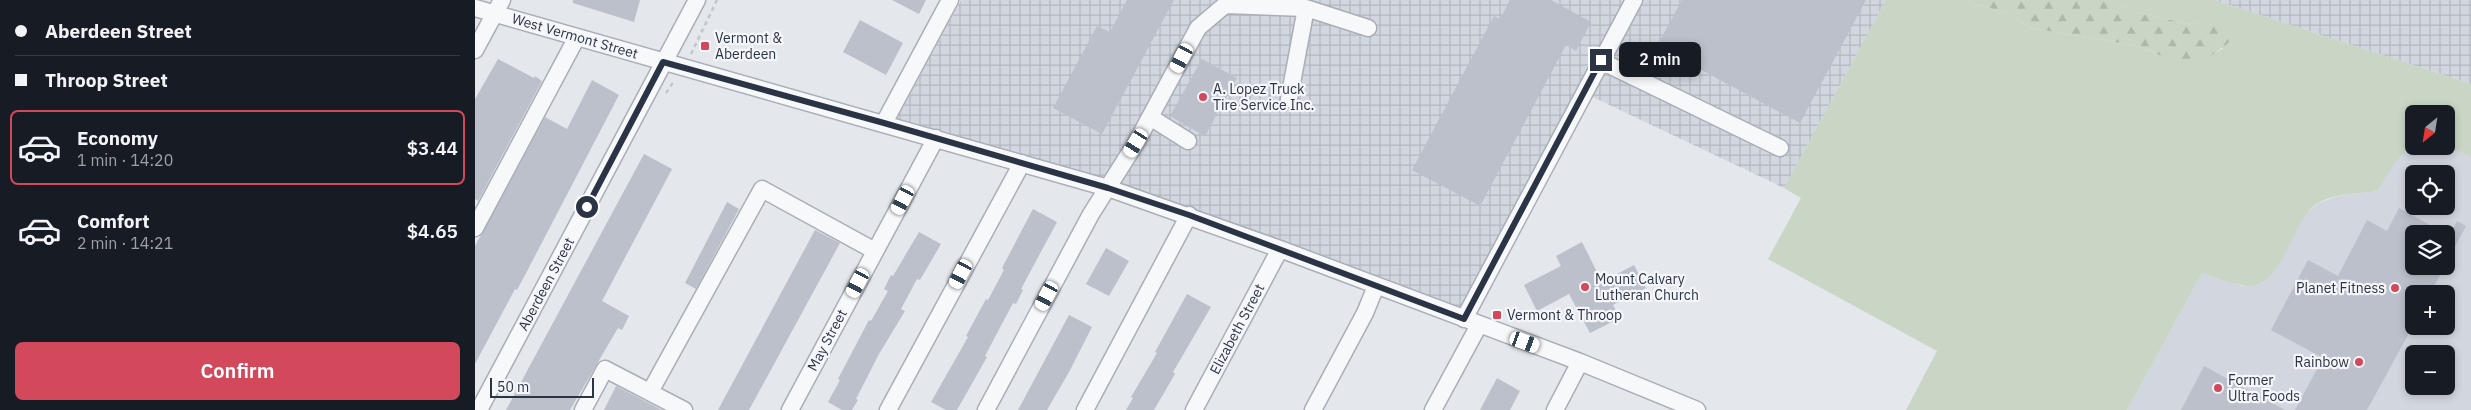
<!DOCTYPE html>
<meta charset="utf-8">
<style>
:root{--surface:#171b24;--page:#242831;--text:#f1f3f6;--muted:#9ea1a6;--line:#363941;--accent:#d1495b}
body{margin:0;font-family:"IBM Plex Sans",sans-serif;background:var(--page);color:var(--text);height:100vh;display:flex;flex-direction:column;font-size:19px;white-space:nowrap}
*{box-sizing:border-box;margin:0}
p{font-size:16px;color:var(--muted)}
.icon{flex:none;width:28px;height:28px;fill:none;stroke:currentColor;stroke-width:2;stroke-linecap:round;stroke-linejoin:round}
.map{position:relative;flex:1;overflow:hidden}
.details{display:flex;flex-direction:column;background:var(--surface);width:475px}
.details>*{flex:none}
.top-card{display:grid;align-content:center;height:110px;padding:0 15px;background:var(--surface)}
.needle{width:32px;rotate:210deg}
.buttons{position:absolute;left:1930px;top:105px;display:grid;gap:10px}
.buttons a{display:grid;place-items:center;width:50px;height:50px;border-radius:8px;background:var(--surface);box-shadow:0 2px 8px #0003;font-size:25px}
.scale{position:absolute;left:15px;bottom:12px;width:104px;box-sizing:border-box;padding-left:5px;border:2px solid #2b3445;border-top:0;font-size:14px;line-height:18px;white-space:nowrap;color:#2b3445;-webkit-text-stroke:4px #f4f6f9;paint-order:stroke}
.end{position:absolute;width:22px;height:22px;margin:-11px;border:6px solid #2b3445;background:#fff;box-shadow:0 0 0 2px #fff}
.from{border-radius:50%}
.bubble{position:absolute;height:35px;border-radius:8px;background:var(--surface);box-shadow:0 2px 8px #0003;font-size:16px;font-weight:600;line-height:35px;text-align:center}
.car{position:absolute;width:15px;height:30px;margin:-15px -8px;border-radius:6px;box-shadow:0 0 4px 1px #0007;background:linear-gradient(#fff 24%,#345 0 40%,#fff 0 76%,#345 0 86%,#fff 0)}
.top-card b{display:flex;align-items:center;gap:18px;height:48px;font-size:19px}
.top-card b+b{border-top:1px solid var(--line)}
.top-card i{width:12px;height:12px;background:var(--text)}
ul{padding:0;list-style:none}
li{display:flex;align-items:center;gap:15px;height:75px;margin:0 10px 8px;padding:0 5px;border:2px solid transparent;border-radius:8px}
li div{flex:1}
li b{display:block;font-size:19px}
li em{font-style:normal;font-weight:600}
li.active{border-color:var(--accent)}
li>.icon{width:45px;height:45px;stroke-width:1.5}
.button{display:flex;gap:10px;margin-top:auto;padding:10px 15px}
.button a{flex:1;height:58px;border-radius:8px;background:var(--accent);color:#fff;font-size:20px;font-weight:600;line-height:58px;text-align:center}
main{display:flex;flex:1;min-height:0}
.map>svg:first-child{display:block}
</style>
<main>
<section class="details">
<div class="top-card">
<b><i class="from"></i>Aberdeen Street</b>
<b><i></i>Throop Street</b>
</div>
<ul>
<li class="active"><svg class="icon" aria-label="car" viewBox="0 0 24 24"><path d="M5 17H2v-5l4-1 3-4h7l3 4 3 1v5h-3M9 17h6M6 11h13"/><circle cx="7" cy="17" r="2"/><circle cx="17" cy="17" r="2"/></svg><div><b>Economy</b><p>1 min · 14:20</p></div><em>$3.44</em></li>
<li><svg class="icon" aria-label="car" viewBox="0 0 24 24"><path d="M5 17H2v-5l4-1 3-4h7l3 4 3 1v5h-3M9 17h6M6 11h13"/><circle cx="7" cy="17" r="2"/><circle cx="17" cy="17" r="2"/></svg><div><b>Comfort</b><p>2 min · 14:21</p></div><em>$4.65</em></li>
</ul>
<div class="button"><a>Confirm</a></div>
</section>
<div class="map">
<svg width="1996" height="410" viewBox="0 0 1996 410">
<defs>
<pattern id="industrial-grid" width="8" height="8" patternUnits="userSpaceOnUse" patternTransform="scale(1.25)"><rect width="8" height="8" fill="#d2d6de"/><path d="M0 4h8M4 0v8" fill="none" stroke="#b4b8c0"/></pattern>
<pattern id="forest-firs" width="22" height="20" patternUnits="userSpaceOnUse" patternTransform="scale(1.25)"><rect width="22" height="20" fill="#c9d6c5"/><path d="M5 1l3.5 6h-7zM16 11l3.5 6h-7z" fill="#adb8ab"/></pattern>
</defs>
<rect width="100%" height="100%" fill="#e4e7ec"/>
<path fill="#d2d6de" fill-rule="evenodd" d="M1939,145L1971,146L1996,157V410H1652L1727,273L1768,286L1819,233L1830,214L1844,203L1863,196L1903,191L1916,166L1928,152ZM1939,174H1971V206H1939ZM1939,234H1971V266H1939ZM1939,294H1971V326H1939ZM1939,354H1971V386H1939Z"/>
<path fill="url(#industrial-grid)" d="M486,0H1411L1309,188L1107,92L983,318L718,219L417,128Z
M1739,0H1996V84Z"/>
<path fill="#c9d6c5" d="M1411,0H1492L1497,4L1527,11L1556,28L1659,45L1699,61H1730L1738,53L1748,49L1729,21L1715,24L1663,13L1634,0H1739L1996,84V157L1971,146V114H1939V145C1921,156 1913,173 1903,191C1884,194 1860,193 1843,203C1813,222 1810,292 1767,285C1754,283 1740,277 1727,273L1652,410H1431L1462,351L1293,259L1326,198L1309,188Z"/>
<path fill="url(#forest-firs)" d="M1492,0H1634L1663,13L1715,24L1729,21L1751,30L1757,39C1749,48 1739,52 1730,61H1699L1659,45L1556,28L1527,11L1497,4Z"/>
<path fill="#bbc0ca" d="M98,0H165L159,22L98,3Z
M417,0H451L444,14Z
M652,0H699L627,134L578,108L622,26L635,32Z
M1035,0H1076L1116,22L1101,51L1091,45L1005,206L937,170L1019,16L1025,19Z
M1207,0H1391L1325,123L1182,46Z
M385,20L428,43L411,75L368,52Z
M23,59L59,78L60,76L67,81L3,201L0,199V99Z
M727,59L762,78L730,136L695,116Z
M117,80L144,95L50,275L42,290L40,289L0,364V246L70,117L92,129Z
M169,154L197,169L127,301L154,316L147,330L143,328L95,410H31Z
M252,202L264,209L221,289L210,283Z
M1924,208L1971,234H1939V266H1970L1955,294H1939V324L1892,410H1820L1848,358L1796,330L1833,260L1863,276L1892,220L1912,231Z
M558,209L582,222L546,289L548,290L541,304L538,303L510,356L512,357L482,410H471L456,402L493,337L491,336L511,299L513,300L529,270L527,268Z
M1982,221L1991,226L1971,263V234L1974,236Z
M340,230L365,243L274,410H243Z
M444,232L466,244L445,280L442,279L426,309L430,311L404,354L381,399L383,400L377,410H367L353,402L365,380L363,379L394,320L396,321L413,291L409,289L416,275L418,276Z
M1107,242L1127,282L1159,265L1171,288L1138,305L1145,318L1115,333L1094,294L1062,311L1049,285L1086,266L1081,256Z
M631,248L654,261L634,296L611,284Z
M712,294L736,307L698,372L700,374L679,410H651L658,398L656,397L682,353L680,352Z
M594,315L617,327L594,372L572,410H543Z
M1729,366L1810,410H1706Z
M1022,378L1045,391L1035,410H1005Z
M141,386L187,410H129Z"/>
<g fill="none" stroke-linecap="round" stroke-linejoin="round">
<defs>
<path id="minor" d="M0,8L633,188L805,249L1105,362L1222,410
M0,50L27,0
M1126,61L1305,148
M814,99L831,8
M675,117L713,141
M409,123L475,0
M0,228L102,37
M989,319L1159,0
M175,392L287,189L400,251
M4,410L222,0
M108,410L130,369L209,410
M315,410L461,138
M413,410L547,163
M511,410L616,214L661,143L723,28L750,5L831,8L893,28
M610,410L714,215
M719,410L805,249
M838,410L890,313L901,286
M958,410L1004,325
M1080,410L1105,362"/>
</defs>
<use href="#minor" stroke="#a9aeb7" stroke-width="19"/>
<path stroke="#c2c5cb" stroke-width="2.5" stroke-dasharray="4 4" stroke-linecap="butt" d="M216,54L242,0
M191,93L199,81"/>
<use href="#minor" stroke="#f7f8fa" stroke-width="16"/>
</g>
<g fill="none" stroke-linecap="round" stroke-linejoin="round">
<path stroke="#2b3445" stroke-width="6" d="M112,207L188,62L409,123L633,188L714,215L989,319L1126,60"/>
</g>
<g fill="#d1495b" stroke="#f4f6f9" stroke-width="2">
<rect x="225" y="41" width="10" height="10" rx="2.5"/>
<circle cx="728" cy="97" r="5"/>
<circle cx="1110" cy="287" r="5"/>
<circle cx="1920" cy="288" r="5"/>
<rect x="1017" y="310" width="10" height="10" rx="2.5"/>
<circle cx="1884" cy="362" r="5"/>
<circle cx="1743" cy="388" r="5"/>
</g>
<g text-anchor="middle" stroke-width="4.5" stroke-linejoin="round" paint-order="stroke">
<g font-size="14" fill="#2b3445" stroke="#f4f6f9">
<text transform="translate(100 36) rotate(16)" y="5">West Vermont Street</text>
<text transform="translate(71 284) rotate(-62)" y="5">Aberdeen Street</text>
<text transform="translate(762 329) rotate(-62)" y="5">Elizabeth Street</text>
<text transform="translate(352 340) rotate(-62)" y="5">May Street</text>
</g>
<g font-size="14" fill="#2b3445" stroke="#f4f6f9" text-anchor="start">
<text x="240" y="43">Vermont &amp;<tspan x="240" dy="16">Aberdeen</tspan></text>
<text x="738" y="94">A. Lopez Truck<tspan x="738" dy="16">Tire Service Inc.</tspan></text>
<text x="1120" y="284">Mount Calvary<tspan x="1120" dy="16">Lutheran Church</tspan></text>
<text x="1910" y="293" text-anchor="end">Planet Fitness</text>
<text x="1032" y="320">Vermont &amp; Throop</text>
<text x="1874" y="367" text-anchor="end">Rainbow</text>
<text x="1753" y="385">Former<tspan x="1753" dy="16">Ultra Foods</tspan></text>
</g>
</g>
</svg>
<div class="buttons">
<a><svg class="needle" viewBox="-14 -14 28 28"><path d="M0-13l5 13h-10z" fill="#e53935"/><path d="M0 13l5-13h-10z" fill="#9ea1a6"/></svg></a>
<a><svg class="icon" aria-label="locate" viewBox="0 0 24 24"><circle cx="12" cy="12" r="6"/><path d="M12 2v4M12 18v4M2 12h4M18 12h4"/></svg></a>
<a><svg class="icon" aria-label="layers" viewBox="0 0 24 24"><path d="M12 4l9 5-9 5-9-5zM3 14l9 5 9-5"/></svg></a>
<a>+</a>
<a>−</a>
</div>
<div class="scale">50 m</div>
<i class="end from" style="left:112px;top:207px"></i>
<i class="end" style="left:1126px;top:60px"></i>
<div class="bubble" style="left:1144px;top:42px;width:82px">2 min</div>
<i class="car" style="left:707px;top:58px;rotate:208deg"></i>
<i class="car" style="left:661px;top:143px;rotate:212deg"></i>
<i class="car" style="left:428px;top:200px;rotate:208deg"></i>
<i class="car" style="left:486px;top:274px;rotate:208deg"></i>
<i class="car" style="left:383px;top:283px;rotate:208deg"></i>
<i class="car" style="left:572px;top:296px;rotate:208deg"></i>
<i class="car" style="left:1050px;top:342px;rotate:110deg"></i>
</div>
</main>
